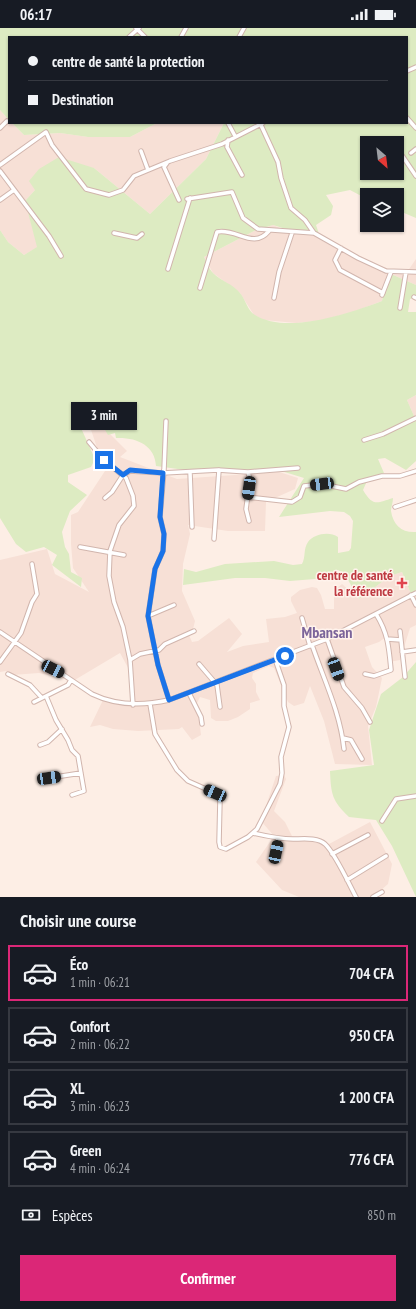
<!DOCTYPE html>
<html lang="fr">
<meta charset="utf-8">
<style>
:root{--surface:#171b24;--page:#20242c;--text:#f1f3f6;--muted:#9ea1a6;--line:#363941;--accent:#db2777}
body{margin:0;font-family:"PT Sans Narrow",sans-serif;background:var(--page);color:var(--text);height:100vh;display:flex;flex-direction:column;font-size:15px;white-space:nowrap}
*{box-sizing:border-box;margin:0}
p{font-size:13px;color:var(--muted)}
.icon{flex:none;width:22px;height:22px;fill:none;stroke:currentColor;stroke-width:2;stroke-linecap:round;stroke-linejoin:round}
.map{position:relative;height:869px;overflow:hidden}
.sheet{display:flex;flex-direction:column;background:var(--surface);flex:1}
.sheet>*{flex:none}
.hud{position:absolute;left:8px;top:8px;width:400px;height:88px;border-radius:0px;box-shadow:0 1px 3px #0004;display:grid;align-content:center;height:88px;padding:0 20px;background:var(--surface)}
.needle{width:26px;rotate:152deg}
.buttons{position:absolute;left:360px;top:108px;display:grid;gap:8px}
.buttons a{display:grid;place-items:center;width:44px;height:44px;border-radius:0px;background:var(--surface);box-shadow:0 1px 3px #0004;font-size:20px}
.end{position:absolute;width:18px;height:18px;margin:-9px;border:5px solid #1a73e8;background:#fff;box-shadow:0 0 0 2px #fff}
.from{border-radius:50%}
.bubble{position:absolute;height:28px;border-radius:0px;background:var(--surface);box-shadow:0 1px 3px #0004;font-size:13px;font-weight:600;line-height:28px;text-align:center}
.car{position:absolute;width:12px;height:24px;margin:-12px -6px;border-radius:5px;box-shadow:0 0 3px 1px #0007;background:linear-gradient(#222 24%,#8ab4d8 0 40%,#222 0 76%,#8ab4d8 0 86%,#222 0)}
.hud b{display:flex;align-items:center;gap:14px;height:38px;font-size:15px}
.hud b+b{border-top:1px solid var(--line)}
.hud i{width:10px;height:10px;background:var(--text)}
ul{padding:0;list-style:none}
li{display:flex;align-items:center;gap:12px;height:56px;margin:0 8px 6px;padding:0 12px;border:2px solid var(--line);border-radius:0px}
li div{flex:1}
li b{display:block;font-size:15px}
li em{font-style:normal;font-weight:600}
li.active{border-color:var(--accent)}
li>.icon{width:36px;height:36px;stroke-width:1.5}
h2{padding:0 20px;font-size:18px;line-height:48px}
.pay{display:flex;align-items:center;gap:10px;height:44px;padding:0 20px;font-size:15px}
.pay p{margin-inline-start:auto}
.action{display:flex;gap:8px;margin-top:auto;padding:8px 20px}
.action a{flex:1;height:46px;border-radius:0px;background:var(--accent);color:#fff;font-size:16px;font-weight:600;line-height:46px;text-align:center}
.status{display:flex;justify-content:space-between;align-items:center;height:28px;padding:0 20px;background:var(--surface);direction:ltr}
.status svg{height:11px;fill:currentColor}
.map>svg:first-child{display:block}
</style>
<div class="status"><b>06:17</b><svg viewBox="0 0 49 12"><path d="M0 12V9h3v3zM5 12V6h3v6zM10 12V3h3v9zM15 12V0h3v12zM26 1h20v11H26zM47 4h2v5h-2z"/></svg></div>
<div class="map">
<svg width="416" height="869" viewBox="0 0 416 869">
<rect width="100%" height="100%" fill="#fdeee5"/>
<path fill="#f7e0d6" d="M0,82L9,92V95H12L24,107L60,105L88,109H130L157,95H224L206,131L150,186L94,140L35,162L25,173L38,219L24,227L8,214L0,202Z
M273,197L285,202L302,206H319L373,235L405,247L416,231V257L391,246L385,258L382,273L353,284L319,293L296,295L264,292L254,287L240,265L213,245L204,229L256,202Z
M416,367V388H414L407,372Z
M100,396L127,423L120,429L177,451L279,444L298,450L295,461L266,474L265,503H228L188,497L190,506L183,536L182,563L195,593L193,601L188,605L192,614L198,613L229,590L242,606L227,624L243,618L269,614L266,591L285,589L297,585L291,573V569L300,562L312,559L317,560L321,567L325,581H334V563L342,556L359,571L390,548L402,544L411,566L416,565V597L410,600L400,632L389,634L386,609L379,614L365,619L372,639L382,650L376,679L368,698L372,737L335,736L324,693L310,658L304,675L294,678L288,674L274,640L269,638L253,645L252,650L256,656V664L260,672L250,675V681L238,689L228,693H216L211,690L210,672L200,669L197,675L201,707L192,712L182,699L179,701L138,703L113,701L100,697L90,699L103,672L133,677L132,647L120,625L73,653L39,645L12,647L6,643L0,644V532L47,521L55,546L89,564L73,540L71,516V487L78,484L105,443L90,399Z
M284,747L286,751L274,783L285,794L292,808L321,812L329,816L370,794L392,836L388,856L373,869H299L282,862L256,834L274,808L261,793L276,748Z"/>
<path fill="#ddebc2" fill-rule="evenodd" d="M0,0H416V190L397,182V167H367V171L350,162L326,167L333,178L331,187L316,197L319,206H302L273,197L256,202L204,229C207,234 209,241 213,245C221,253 233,256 240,265C246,272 247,282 255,287C287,307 350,285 382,273L385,258L391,246L416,257V269L410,271L408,284H416V367L407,372L414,388H416V433L406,442L385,430L378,431L384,445L367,453L363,462C373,479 377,475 393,470C393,475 391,479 391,483C393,497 402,505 416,504V564L411,566L402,544L390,548L359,571L344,545L338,542L315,551L290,553L265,550H235L183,557L184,541L196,544L225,536L274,533L293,537L302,536C306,529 303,521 308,514C314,506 329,503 338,509V525L349,523L351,520L353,493L350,488L344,484L330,483L279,489L304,450L278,442L207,445L156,438C155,417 136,409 116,410L115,405L108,407L101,395L81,400L95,431L91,439L68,447V454L87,467L70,483L62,504L65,519L69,526L71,544L82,550L81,559L52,537L57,527L44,519L26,524L16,516L0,490V202L8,214L24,227L37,219L25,173L35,162L29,153L39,141L59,129L94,140L150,186L206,131L224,95H407V9H9V92L0,82ZM367,115H397V145H367Z
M12,95H157L130,109H88L60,105L24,107Z
M416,634V869L392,818L376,792L349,789C332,773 331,766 330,743L374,737L369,702L381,666L403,649Z"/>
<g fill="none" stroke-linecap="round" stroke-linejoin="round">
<defs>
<path id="minor" d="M136,0L145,9
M129,9L139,0
M181,9L186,0
M239,9L244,0
M407,43L416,39
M407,90L416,100
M228,95L235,108
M260,95L278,134L281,150L291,180L305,192L314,205L358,230L386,243L416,244
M0,100L7,93
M228,112L227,119L242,147
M397,120L416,148
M141,123L148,142
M411,125L416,121
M167,135L164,139L179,172
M0,137L46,104L52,117L86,161L109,167L123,162L134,148L170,133L222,116L263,95
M0,143L49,208L61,228
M187,171L232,164L243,190L258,201L314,205
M0,172L14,162
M114,205L137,210L142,206
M341,220L335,232L340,242L383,265
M168,241L190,170
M200,260L217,204C237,200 253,222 269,203
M382,267L391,244
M414,269L416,270
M274,270L279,244L292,205
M400,280L406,244
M166,393L164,442L160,489L164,506L163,523L155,541L148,588L158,637L169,672
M364,412L383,406L416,390
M89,414L104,432L126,450L133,468L134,478L119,497L110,523L109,548L114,574L123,599L130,632L133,677
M190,444L192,499
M248,444L250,452L246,481L249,493
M247,469L292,474L300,469L304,458L322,456L346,461L359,454L382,448H400L416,443
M105,470L112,464L123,447L130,443L163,445L218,442L248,444L298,440
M395,479L416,472
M214,511L219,442
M80,519L124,527
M411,567L416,577
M148,588L174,577
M302,590L310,618
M400,603L405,649
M0,604L92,666C117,678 142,678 169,672L327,611L416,565
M327,611L344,659L362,680L370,694
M387,611L401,612
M312,617C324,652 340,684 344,721
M402,624L416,622
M130,632L140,626L159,622L165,616L194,603
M0,634L21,605L32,574L37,566L32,536
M199,636L217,657L220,679
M8,646L30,657L42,670
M365,646L374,648L391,642C389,620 388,605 376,586
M189,665L201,689L202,696
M46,668L56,692L68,712L72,722L78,728L84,763L72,767
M34,674L68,657L71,652
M150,676L155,706L177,742L188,753L215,765L220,771L219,814L220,819L226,821L248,809L257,801L280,756L282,745L281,729L289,699L284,678V657L275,631
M343,710L351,712L362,731
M40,717L48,714L62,701
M49,750L81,745
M382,793L396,771L416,768
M253,805C266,808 280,811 293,811C302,811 318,809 325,816C335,825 349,856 356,869
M332,826L368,807
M275,833L278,810
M347,852L386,828
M373,869L382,864"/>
</defs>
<use href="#minor" stroke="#d1b5ad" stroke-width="5.5"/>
<use href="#minor" stroke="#fff" stroke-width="3.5"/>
</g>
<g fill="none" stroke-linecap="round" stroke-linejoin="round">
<path stroke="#1a73e8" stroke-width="5" d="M104,432L123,447L130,442L163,445L160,489L164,506L163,523L155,541L148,588L158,637L169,672L285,628"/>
</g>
<path fill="#e0444e" stroke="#fff3ec" stroke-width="1.5" d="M400 549h4v4h4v4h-4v4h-4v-4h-4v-4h4z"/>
<g text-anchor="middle" stroke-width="3" stroke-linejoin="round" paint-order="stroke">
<g font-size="14" font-weight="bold" fill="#be3a42" stroke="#fff3ec" text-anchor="end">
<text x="393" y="552">centre de santé<tspan x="393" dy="16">la référence</tspan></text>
</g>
<g font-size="16" font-weight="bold" fill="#7b649a" stroke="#fff3ec">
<text x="327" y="610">Mbansan</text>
</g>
</g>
</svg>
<div class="buttons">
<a><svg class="needle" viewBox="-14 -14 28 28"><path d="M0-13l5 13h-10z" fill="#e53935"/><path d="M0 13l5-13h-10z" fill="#9ea1a6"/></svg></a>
<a><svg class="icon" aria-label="layers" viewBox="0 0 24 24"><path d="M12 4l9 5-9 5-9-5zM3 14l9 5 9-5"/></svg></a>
</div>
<i class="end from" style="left:285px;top:628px"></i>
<i class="end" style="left:104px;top:432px"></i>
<div class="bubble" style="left:71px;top:374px;width:66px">3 min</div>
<i class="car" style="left:322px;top:456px;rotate:263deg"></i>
<i class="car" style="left:249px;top:460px;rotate:188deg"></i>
<i class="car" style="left:53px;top:641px;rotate:116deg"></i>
<i class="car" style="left:336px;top:641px;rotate:160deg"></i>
<i class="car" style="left:49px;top:750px;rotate:82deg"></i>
<i class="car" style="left:215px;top:765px;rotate:294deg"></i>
<i class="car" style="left:276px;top:824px;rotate:12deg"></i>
<div class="hud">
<b><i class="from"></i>centre de santé la protection</b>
<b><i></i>Destination</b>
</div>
</div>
<section class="sheet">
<h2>Choisir une course</h2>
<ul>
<li class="active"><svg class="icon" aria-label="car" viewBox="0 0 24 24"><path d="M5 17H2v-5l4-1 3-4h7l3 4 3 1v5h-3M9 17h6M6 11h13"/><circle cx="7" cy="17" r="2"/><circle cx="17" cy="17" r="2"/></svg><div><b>Éco</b><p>1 min · 06:21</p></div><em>704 CFA</em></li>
<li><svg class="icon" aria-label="car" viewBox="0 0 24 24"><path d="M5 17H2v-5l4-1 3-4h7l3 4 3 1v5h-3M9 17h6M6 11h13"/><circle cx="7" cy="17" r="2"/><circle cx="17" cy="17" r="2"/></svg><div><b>Confort</b><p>2 min · 06:22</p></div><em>950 CFA</em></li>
<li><svg class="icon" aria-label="car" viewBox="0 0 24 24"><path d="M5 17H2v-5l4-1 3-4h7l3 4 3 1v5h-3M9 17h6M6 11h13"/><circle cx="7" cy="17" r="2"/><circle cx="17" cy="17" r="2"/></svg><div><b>XL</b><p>3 min · 06:23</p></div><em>1 200 CFA</em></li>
<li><svg class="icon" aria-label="car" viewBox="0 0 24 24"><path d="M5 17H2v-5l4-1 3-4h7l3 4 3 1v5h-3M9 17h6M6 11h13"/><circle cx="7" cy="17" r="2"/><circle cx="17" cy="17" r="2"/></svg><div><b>Green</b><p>4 min · 06:24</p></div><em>776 CFA</em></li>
</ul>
<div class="pay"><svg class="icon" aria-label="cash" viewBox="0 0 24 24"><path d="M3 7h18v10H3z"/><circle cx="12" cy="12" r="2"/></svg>Espèces<p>850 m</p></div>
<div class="action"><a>Confirmer</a></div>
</section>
